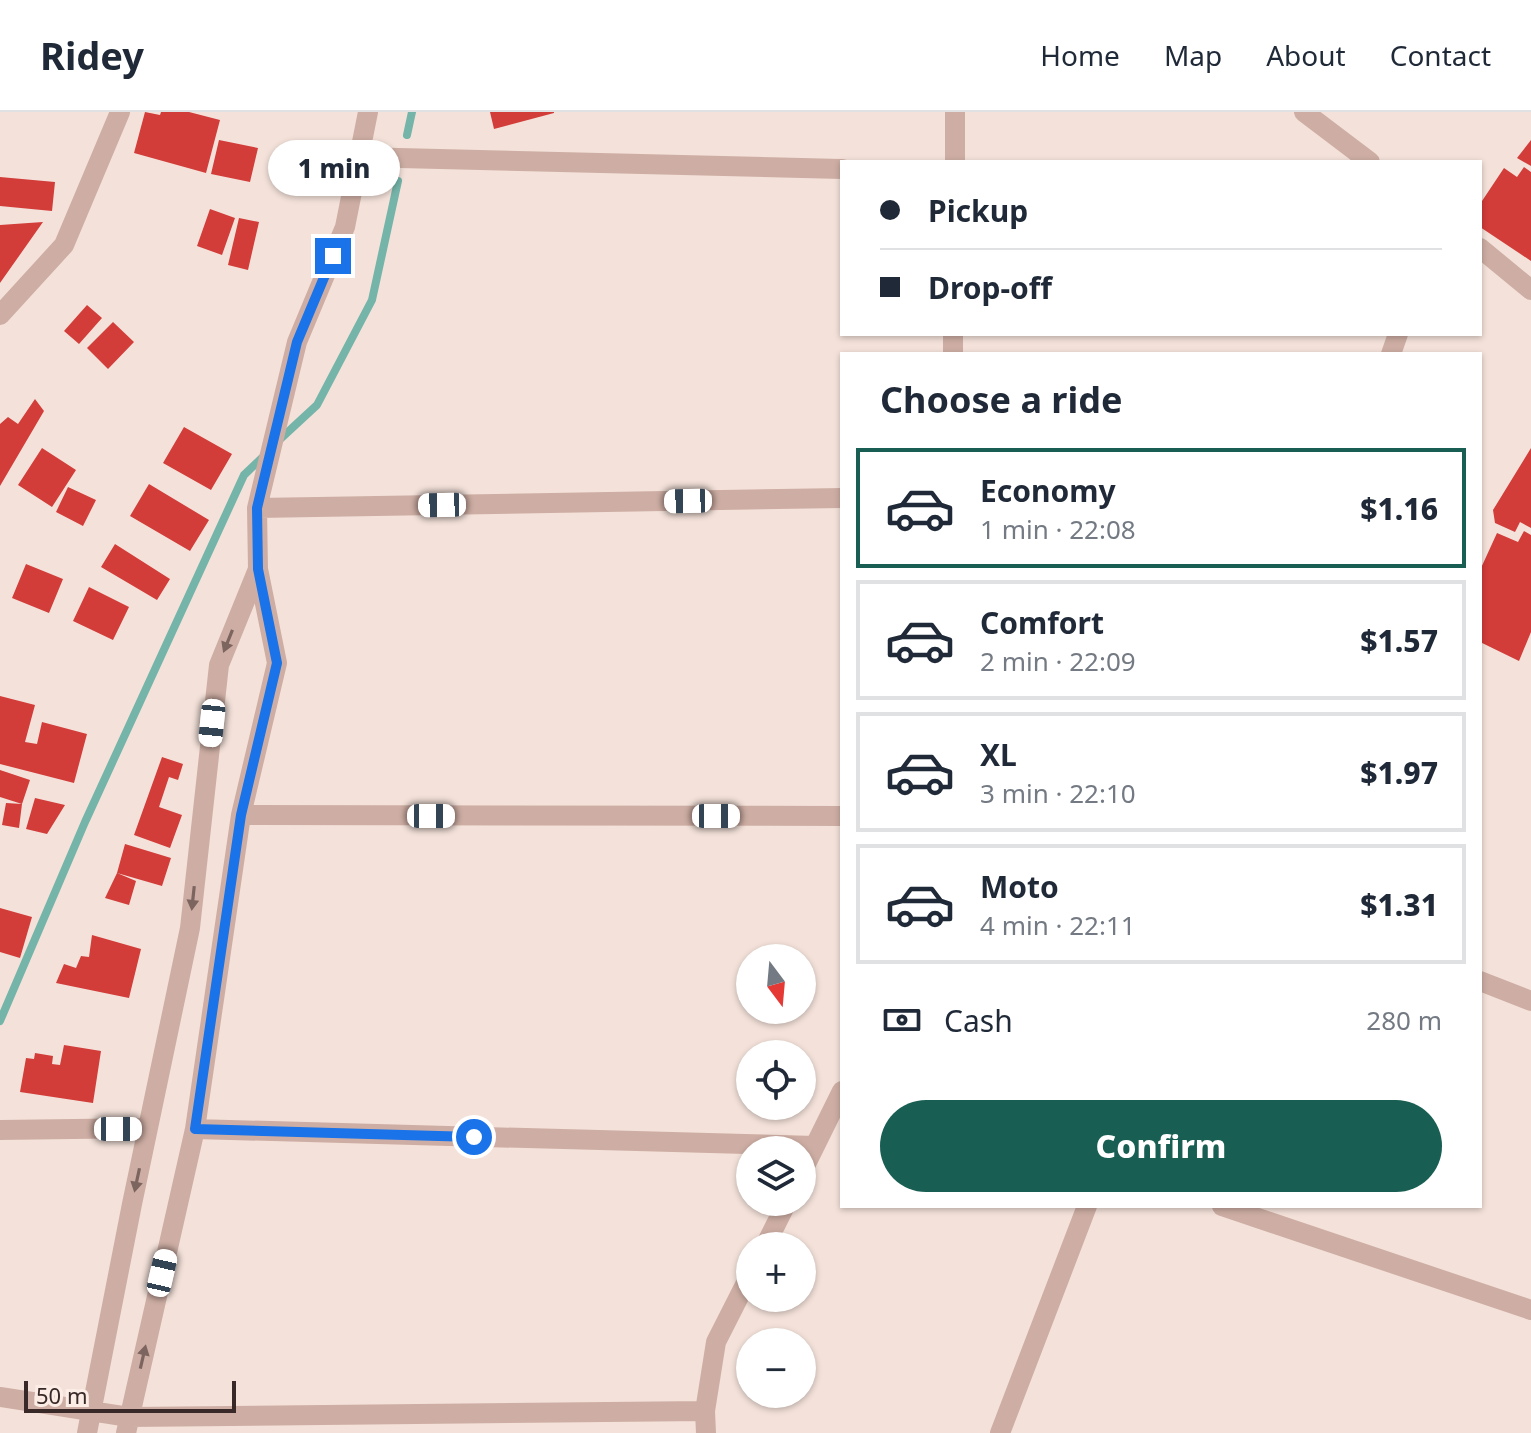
<!DOCTYPE html>
<meta charset="utf-8">
<style>
:root{--surface:#fff;--page:#f2f2f3;--text:#1f2937;--muted:#747a83;--line:#e0e1e3;--accent:#185e53}
body{margin:0;font-family:"Noto Sans",sans-serif;background:var(--page);color:var(--text);height:100vh;display:flex;flex-direction:column;font-size:30px;white-space:nowrap}
*{box-sizing:border-box;margin:0}
p{font-size:26px;color:var(--muted)}
.icon{flex:none;width:44px;height:44px;fill:none;stroke:currentColor;stroke-width:2;stroke-linecap:round;stroke-linejoin:round}
.map{position:relative;flex:1;overflow:hidden}
.sheet{position:absolute;left:840px;top:240px;width:642px;height:856px;display:flex;flex-direction:column;background:var(--surface);border-radius:0px;box-shadow:0 2px 6px #0004}
.sheet>*{flex:none}
.hud{position:absolute;left:840px;top:48px;width:642px;height:176px;border-radius:0px;box-shadow:0 2px 6px #0004;display:grid;align-content:center;height:176px;padding:0 40px;background:var(--surface)}
.needle{width:52px;rotate:164deg}
.buttons{position:absolute;left:736px;top:832px;display:grid;gap:16px}
.buttons a{display:grid;place-items:center;width:80px;height:80px;border-radius:50%;background:var(--surface);box-shadow:0 2px 6px #0004;font-size:40px}
.scale{position:absolute;left:24px;bottom:20px;width:212px;box-sizing:border-box;padding-left:8px;border:4px solid #382827;border-top:0;font-size:22px;line-height:28px;white-space:nowrap;color:#382827;-webkit-text-stroke:6px #fbede6;paint-order:stroke}
.end{position:absolute;width:36px;height:36px;margin:-18px;border:10px solid #1a73e8;background:#fff;box-shadow:0 0 0 4px #fff}
.from{border-radius:50%}
.bubble{position:absolute;height:56px;border-radius:28px;background:var(--surface);box-shadow:0 2px 6px #0004;font-size:26px;font-weight:800;line-height:56px;text-align:center}
.car{position:absolute;width:24px;height:48px;margin:-24px -12px;border-radius:10px;box-shadow:0 0 6px 2px #0007;background:linear-gradient(#fff 24%,#345 0 40%,#fff 0 76%,#345 0 86%,#fff 0)}
.hud b{display:flex;align-items:center;gap:28px;height:76px;font-size:30px}
.hud b+b{border-top:2px solid var(--line)}
.hud i{width:20px;height:20px;background:var(--text)}
ul{padding:0;list-style:none}
li{display:flex;align-items:center;gap:24px;height:120px;margin:0 16px 12px;padding:0 24px;border:4px solid var(--line);border-radius:0px}
li div{flex:1}
li b{display:block;font-size:30px}
li em{font-style:normal;font-weight:800}
li.active{border-color:var(--accent)}
li>.icon{width:72px;height:72px;stroke-width:1.5}
h2{padding:0 40px;font-size:36px;line-height:96px}
.pay{display:flex;align-items:center;gap:20px;height:88px;padding:0 40px;font-size:30px}
.pay p{margin-inline-start:auto}
.cta{display:flex;gap:16px;margin-top:auto;padding:16px 40px}
.cta a{flex:1;height:92px;border-radius:48px;background:var(--accent);color:#fff;font-size:32px;font-weight:800;line-height:92px;text-align:center}
header{display:flex;align-items:center;gap:48px;box-sizing:border-box;height:112px;padding:0 40px;background:var(--surface);border-bottom:2px solid var(--line)}
header strong{font-size:38px}
nav{display:flex;gap:44px;margin-inline-start:auto;font-size:28px}
.map>svg:first-child{display:block}
</style>
<header>
<strong>Ridey</strong>
<nav><a>Home</a><a>Map</a><a>About</a><a>Contact</a></nav>
</header>
<div class="map">
<svg width="1531" height="1321" viewBox="0 0 1531 1321">
<rect width="100%" height="100%" fill="#f4e2da"/>
<g fill="none" stroke-linecap="round" stroke-linejoin="round">
<path stroke="#75b4a9" stroke-width="8" d="M407,23L412,0
M277,330L317,293L372,188L398,69
M0,909L85,710L244,363L265,343"/>
</g>
<path fill="#d23c39" d="M145,0L160,3L161,0H189L220,8L206,61L134,41Z
M490,0H554V1L494,17Z
M219,28L258,36L250,70L211,62Z
M1531,28V54L1517,46Z
M1524,55L1531,60V149L1480,115V92L1504,56L1517,65Z
M0,65L55,70L52,99L0,94Z
M210,97L235,106L222,143L197,134Z
M239,106L259,110L248,158L228,153Z
M43,110L0,171V113Z
M87,193L102,206L79,232L64,219Z
M113,210L134,230L108,257L87,236Z
M35,287L44,299L0,374V312L8,305L18,312Z
M184,315L232,342L211,378L163,351Z
M42,336L76,358L52,395L18,373Z
M1531,336V416L1520,410L1515,420L1495,411L1493,398Z
M149,372L209,408L190,439L130,404Z
M68,375L96,388L83,414L56,400Z
M1524,419L1531,423V520L1519,549L1480,530V455L1481,456L1497,421L1518,430Z
M115,432L170,467L157,488L101,455Z
M26,452L63,467L49,501L12,486Z
M89,475L129,495L113,528L73,509Z
M0,584L35,593L25,630L37,632L42,610L87,622L74,671L0,652Z
M162,645L183,652L178,668L169,665L159,695L182,703L170,736L134,723Z
M0,658L30,668L22,692L0,685Z
M35,686L65,693L47,722L26,717Z
M6,691L22,692L19,716L2,713Z
M125,732L171,746L162,774L117,761L136,769L129,793L105,786L117,761Z
M0,796L32,805L20,846L0,840Z
M92,823L141,837L129,886L56,871L64,852L76,856L81,844L89,845Z
M64,933L101,939L93,991L20,980L26,946L34,947L35,941L53,944L52,952L60,953Z"/>
<g fill="none" stroke-linecap="round" stroke-linejoin="round">
<path stroke="#ceaea4" stroke-width="20" d="M1304,0L1370,50
M359,45L842,57
M955,50V0
M1480,136L1531,178
M0,203L64,133L120,0
M953,242V222
M1391,242L1398,222
M257,396L842,386
M241,703L842,704
M1480,869L1531,889
M195,1017L815,1034
M0,1018L147,1016
M802,1060L842,979
M1222,1094L1531,1198
M765,1134L787,1090
M0,1285L129,1305L705,1299
M87,1321L132,1092L190,816L219,553L258,457
M126,1321L195,1017L241,703L277,551L258,457L257,396L297,230L345,115L368,0
M706,1321L705,1299L716,1230L750,1163
M1000,1321L1087,1094"/>
</g>
<defs><path id="oneway-solid" d="M-6-.8H1V-3.2L6.5 0L1 3.2V.8H-6Z" transform="scale(2)"/></defs>
<g fill="#7c645f">
<use href="#oneway-solid" transform="translate(228 529) rotate(112)"/>
<use href="#oneway-solid" transform="translate(193 786) rotate(96)"/>
<use href="#oneway-solid" transform="translate(137 1068) rotate(102)"/>
<use href="#oneway-solid" transform="translate(143 1245) rotate(-77)"/>
</g>
<g fill="none" stroke-linecap="round" stroke-linejoin="round">
<path stroke="#1a73e8" stroke-width="10" d="M333,144L297,230L257,396L258,457L277,551L241,703L195,1017L474,1025"/>
</g>
</svg>
<div class="buttons">
<a><svg class="needle" viewBox="-14 -14 28 28"><path d="M0-13l5 13h-10z" fill="#e53935"/><path d="M0 13l5-13h-10z" fill="#747a83"/></svg></a>
<a><svg class="icon" aria-label="locate" viewBox="0 0 24 24"><circle cx="12" cy="12" r="6"/><path d="M12 2v4M12 18v4M2 12h4M18 12h4"/></svg></a>
<a><svg class="icon" aria-label="layers" viewBox="0 0 24 24"><path d="M12 4l9 5-9 5-9-5zM3 14l9 5 9-5"/></svg></a>
<a>+</a>
<a>−</a>
</div>
<div class="scale">50 m</div>
<i class="end from" style="left:474px;top:1025px"></i>
<i class="end" style="left:333px;top:144px"></i>
<div class="bubble" style="left:268px;top:28px;width:132px">1 min</div>
<i class="car" style="left:688px;top:389px;rotate:269deg"></i>
<i class="car" style="left:442px;top:393px;rotate:269deg"></i>
<i class="car" style="left:212px;top:611px;rotate:186deg"></i>
<i class="car" style="left:431px;top:704px;rotate:90deg"></i>
<i class="car" style="left:716px;top:704px;rotate:90deg"></i>
<i class="car" style="left:118px;top:1017px;rotate:90deg"></i>
<i class="car" style="left:162px;top:1161px;rotate:13deg"></i>
<div class="hud">
<b><i class="from"></i>Pickup</b>
<b><i></i>Drop-off</b>
</div>
<section class="sheet">
<h2>Choose a ride</h2>
<ul>
<li class="active"><svg class="icon" aria-label="car" viewBox="0 0 24 24"><path d="M5 17H2v-5l4-1 3-4h7l3 4 3 1v5h-3M9 17h6M6 11h13"/><circle cx="7" cy="17" r="2"/><circle cx="17" cy="17" r="2"/></svg><div><b>Economy</b><p>1 min · 22:08</p></div><em>$1.16</em></li>
<li><svg class="icon" aria-label="car" viewBox="0 0 24 24"><path d="M5 17H2v-5l4-1 3-4h7l3 4 3 1v5h-3M9 17h6M6 11h13"/><circle cx="7" cy="17" r="2"/><circle cx="17" cy="17" r="2"/></svg><div><b>Comfort</b><p>2 min · 22:09</p></div><em>$1.57</em></li>
<li><svg class="icon" aria-label="car" viewBox="0 0 24 24"><path d="M5 17H2v-5l4-1 3-4h7l3 4 3 1v5h-3M9 17h6M6 11h13"/><circle cx="7" cy="17" r="2"/><circle cx="17" cy="17" r="2"/></svg><div><b>XL</b><p>3 min · 22:10</p></div><em>$1.97</em></li>
<li><svg class="icon" aria-label="car" viewBox="0 0 24 24"><path d="M5 17H2v-5l4-1 3-4h7l3 4 3 1v5h-3M9 17h6M6 11h13"/><circle cx="7" cy="17" r="2"/><circle cx="17" cy="17" r="2"/></svg><div><b>Moto</b><p>4 min · 22:11</p></div><em>$1.31</em></li>
</ul>
<div class="pay"><svg class="icon" aria-label="cash" viewBox="0 0 24 24"><path d="M3 7h18v10H3z"/><circle cx="12" cy="12" r="2"/></svg>Cash<p>280 m</p></div>
<div class="cta"><a>Confirm</a></div>
</section>
</div>
